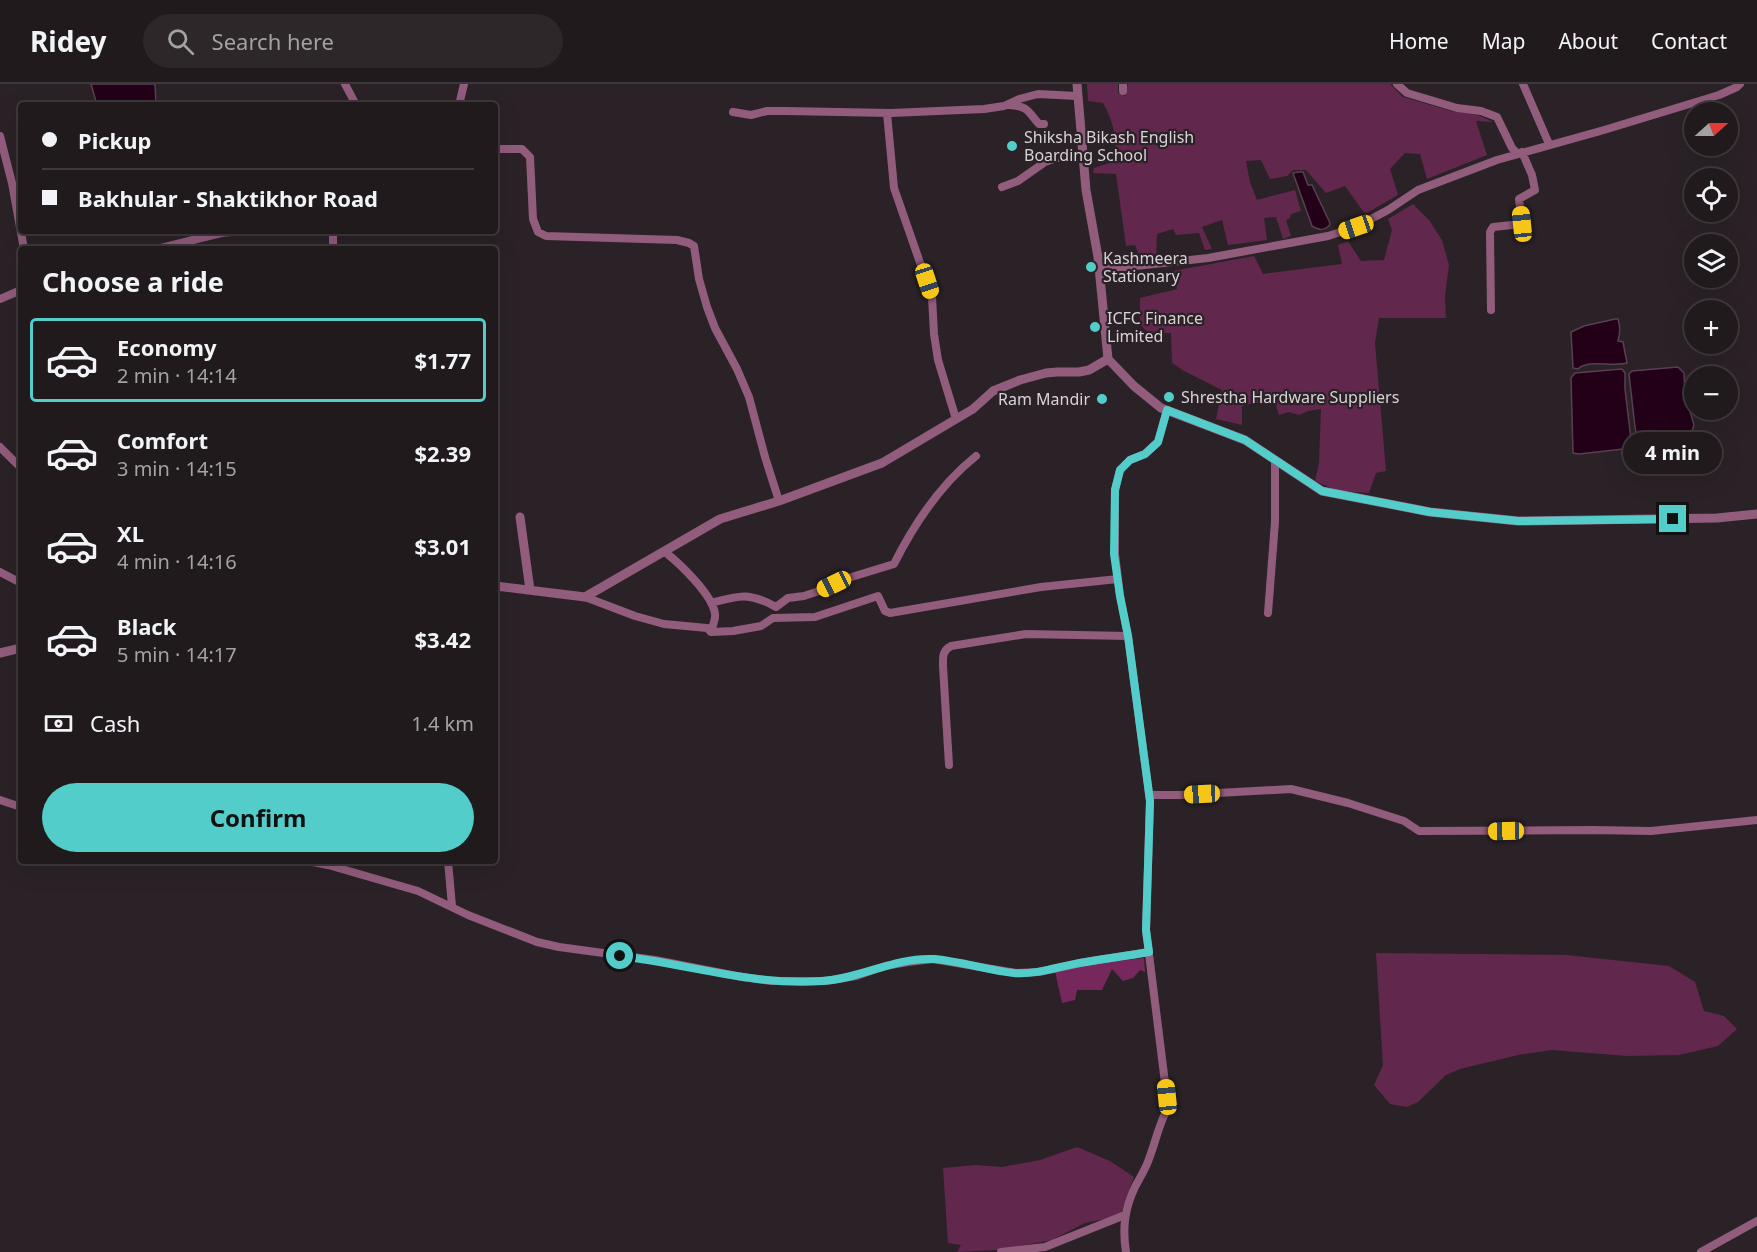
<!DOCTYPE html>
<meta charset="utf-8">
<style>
:root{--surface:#201a1d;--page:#2d272a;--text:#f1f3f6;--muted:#a2a1a4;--line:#3d383b;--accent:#53cdca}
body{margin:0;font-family:"Noto Sans",sans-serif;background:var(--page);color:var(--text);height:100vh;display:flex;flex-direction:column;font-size:22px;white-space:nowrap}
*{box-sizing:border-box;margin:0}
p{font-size:20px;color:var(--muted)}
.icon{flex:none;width:33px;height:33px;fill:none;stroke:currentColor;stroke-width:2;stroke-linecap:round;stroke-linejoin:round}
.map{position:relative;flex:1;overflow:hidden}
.sheet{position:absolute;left:18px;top:162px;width:480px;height:618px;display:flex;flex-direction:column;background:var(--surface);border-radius:6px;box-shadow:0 6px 24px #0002,0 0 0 2px var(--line)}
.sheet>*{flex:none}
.hud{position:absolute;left:18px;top:18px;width:480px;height:132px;border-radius:6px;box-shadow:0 6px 24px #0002,0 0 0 2px var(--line);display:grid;align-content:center;height:132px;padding:0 24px;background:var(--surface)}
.needle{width:39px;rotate:69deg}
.fabs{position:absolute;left:1684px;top:18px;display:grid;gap:12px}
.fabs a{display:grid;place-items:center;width:54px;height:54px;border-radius:50%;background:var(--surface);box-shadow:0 6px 24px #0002,0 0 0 2px var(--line);font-size:30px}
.end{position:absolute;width:27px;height:27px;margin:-14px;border:8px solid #53cdca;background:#111;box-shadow:0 0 0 3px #111}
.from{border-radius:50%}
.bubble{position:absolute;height:42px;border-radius:21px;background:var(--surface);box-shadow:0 6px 24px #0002,0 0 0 2px var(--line);font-size:20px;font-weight:700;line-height:42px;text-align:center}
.car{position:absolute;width:18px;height:36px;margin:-18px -9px;border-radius:8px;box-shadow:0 0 4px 2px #0007;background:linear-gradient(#f5c518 24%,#345 0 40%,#f5c518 0 76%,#345 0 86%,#f5c518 0)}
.hud b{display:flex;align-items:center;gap:21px;height:57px;font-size:22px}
.hud b+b{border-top:2px solid var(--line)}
.hud i{width:15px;height:15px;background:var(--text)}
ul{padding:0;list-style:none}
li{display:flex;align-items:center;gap:18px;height:84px;margin:0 12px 9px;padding:0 12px;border:3px solid transparent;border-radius:6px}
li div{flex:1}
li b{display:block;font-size:22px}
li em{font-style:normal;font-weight:700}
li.selected{border-color:var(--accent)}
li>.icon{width:54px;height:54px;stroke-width:1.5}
h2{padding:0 24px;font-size:27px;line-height:72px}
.pay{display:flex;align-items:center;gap:15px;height:66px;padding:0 24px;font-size:22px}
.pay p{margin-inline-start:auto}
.primary-button{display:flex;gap:12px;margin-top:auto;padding:12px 24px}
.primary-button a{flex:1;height:69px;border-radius:36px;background:var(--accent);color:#111;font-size:24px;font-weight:700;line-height:69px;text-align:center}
header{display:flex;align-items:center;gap:36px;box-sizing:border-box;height:84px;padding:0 30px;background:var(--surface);border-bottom:2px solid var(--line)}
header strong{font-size:28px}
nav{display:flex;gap:33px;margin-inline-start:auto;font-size:21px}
.search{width:420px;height:54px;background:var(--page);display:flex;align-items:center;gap:15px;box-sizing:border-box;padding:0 21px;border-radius:33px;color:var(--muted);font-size:22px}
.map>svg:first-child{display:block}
</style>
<header>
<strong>Ridey</strong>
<div class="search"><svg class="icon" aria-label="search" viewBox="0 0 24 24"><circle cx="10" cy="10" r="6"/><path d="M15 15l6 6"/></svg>Search here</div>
<nav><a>Home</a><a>Map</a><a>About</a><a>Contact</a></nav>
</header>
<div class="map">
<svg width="1757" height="1168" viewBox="0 0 1757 1168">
<rect width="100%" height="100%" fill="#2b2227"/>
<path fill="#61274d" d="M1087,0H1118V9L1125,12L1128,0H1390L1403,13L1451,27L1478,31L1493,38L1476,37L1487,71L1427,95L1420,70L1405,69L1390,85L1398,111L1365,130L1345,102L1326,109L1306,86H1293L1287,92L1270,95L1261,76L1246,77L1250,98L1257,116L1295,106L1301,127L1291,130L1290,134L1286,136L1291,152L1283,155L1276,133L1264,134L1267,156L1228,161L1222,136L1202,143L1212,165L1205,166L1199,149L1176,151L1173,145L1157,150L1156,173L1142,178L1135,161L1126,162L1116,90L1093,89L1094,84L1115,77C1118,57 1113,36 1103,19L1088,17Z
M1413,120L1429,136L1442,156L1449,181L1445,212L1446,234H1379L1375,259L1386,387L1376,389L1369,409L1338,407L1315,397L1319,379L1321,325L1308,327L1299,331L1289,328L1279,331L1275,318L1254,319L1242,322V341L1216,335L1222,306L1184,287L1172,279L1171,249L1149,250L1140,240V214L1177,205L1173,187L1254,172L1263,190L1342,180L1338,161L1348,157L1361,177L1384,176L1392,146L1388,135Z
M1376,869L1566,871L1669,882L1695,898L1704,927L1724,932L1737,945L1718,962L1679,971L1627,972L1552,966L1518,971L1460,985L1446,991L1418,1018L1407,1023L1390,1020L1374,1001L1383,981Z
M1077,1063L1110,1077L1134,1093L1120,1132L1085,1139L1052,1156L998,1166L957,1168L961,1161L948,1159L943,1084L976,1081L1002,1083L1040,1076Z"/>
<path fill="#76285d" d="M1144,874L1145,888L1140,886L1133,894L1123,897L1112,885L1102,906H1077L1075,916L1062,919L1055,887L1090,880Z"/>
<path fill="#230018" stroke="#593f51" stroke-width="1.5" d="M91,0H155L156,21H97Z
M51,17L86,18L87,21H51Z
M1298,88H1303L1308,101H1312L1330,139L1329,142C1323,147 1319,146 1312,142L1293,89Z
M1615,235H1618C1621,244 1620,250 1618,257L1623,258L1627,279C1612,283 1588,275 1578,285L1573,284L1571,248L1584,242Z
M1678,283L1684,289L1685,311L1694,341L1691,350L1680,356L1678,361L1663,363L1661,359L1652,361L1649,365L1639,364L1635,343L1629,290L1632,287Z
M1622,285L1625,289V305L1632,364L1579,370L1573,369L1571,294L1575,289Z"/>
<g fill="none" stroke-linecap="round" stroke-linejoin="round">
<path stroke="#925c7d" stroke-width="8" d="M345,0L356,21
M1123,0V7
M1397,0L1407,9L1457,24L1481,27L1497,33L1512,64L1518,70
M1523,0L1549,60
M459,21L464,0
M1009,21C1029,22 1028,28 1039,40H1044
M733,28L751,31L767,27H786L891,29L984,25L1004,22L1019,15L1038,10L1077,12
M887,29L894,104L932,213L934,250L938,276L956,335
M0,52L12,99L24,165
M495,65H522L530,73L533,135L538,148L546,152L677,156L689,159L694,162L699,195L707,223L715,244L737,285L749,313L765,373L779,417
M1002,103L1018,97L1045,78L1060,73H1083
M263,147H279
M333,147V165
M157,165L221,149L242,147
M1099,186L1208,174L1328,152L1356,143L1388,126L1418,106L1497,76L1604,46L1719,11L1737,3L1740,0
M0,215L21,206
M1491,226L1490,148L1493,143L1522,140L1519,115L1535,106L1532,91L1522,68
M0,363L21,384
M665,468C679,479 713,511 715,530C716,535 712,543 711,548
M0,488L21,499
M585,513L635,532L664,540L707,544L711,548L733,547L761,542L773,534L815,533L878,512L885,527L890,529L1041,503L1118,495
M711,519C740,511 749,508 776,523L788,514L804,512L822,506L845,495L894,480C914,440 941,400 976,372
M1268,529L1275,438V376
M949,681L943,582C943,573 942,567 951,562L1026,550L1128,552
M1149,711H1181L1291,705L1348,719L1404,737L1419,747L1592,746L1651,747L1757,736
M0,716L21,723
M308,777L328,781L418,807L468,831L537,858L559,863L655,876L742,893L771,897H825L856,892L885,882L908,878L933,875L1016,889L1039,888L1085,878L1149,868
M448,777L452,822
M1001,1168L1045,1163L1125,1131
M1126,1168C1122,1143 1125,1123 1136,1101C1140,1094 1144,1087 1147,1080C1155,1061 1158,1042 1168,1023L1146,846L1150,717L1128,552L1120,512L1115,470V406L1120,386L1130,376L1145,370L1158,358L1167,326
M1701,1168L1757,1137"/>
<path stroke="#925c7d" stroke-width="9" d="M1077,0L1086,106L1098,173L1108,275
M1108,275L1134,302L1161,324L1245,356L1322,407L1430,428L1518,437L1717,434L1757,430
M520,433L530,506
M495,502L585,513L720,435L779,417L882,379L973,325L993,307L1020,296L1046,289L1057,288H1079L1089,286L1108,275
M0,569L21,564"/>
</g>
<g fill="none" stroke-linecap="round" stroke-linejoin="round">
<path stroke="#53cdca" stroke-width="8" d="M620,872C688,880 754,902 822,897C860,895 895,873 933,875C960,877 987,886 1014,889C1039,891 1062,881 1086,878C1107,874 1128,872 1149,868L1146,846L1150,717L1128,552L1120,512L1114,470L1115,406L1120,386L1130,376L1145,370L1158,358L1167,326L1245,356L1322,407L1430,428L1518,437L1673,435"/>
</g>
<g fill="#53cdca" stroke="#2b2227" stroke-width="2">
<circle cx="1012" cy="62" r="6"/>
<circle cx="1091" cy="183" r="6"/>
<circle cx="1095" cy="243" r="6"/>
<circle cx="1169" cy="313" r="6"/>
<circle cx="1102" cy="315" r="6"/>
</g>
<g text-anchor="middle" stroke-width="4.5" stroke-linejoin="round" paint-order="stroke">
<g font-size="16" fill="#d8d2d6" stroke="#2b2227" text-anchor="start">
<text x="1024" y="59">Shiksha Bikash English<tspan x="1024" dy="18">Boarding School</tspan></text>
<text x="1103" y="180">Kashmeera<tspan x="1103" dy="18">Stationary</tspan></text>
<text x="1107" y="240">ICFC Finance<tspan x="1107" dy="18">Limited</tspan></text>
<text x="1181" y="319">Shrestha Hardware Suppliers</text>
<text x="1090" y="321" text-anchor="end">Ram Mandir</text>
</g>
</g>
</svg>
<div class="fabs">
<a><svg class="needle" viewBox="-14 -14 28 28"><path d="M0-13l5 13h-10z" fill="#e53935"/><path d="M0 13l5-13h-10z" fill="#a2a1a4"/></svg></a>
<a><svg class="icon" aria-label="locate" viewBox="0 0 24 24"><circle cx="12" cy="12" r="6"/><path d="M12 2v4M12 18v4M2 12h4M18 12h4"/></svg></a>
<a><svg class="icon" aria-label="layers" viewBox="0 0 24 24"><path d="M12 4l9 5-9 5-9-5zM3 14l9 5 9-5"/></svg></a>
<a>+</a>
<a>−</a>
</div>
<i class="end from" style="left:620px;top:872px"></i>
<i class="end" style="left:1673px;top:435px"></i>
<div class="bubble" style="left:1623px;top:348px;width:99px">4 min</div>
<i class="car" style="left:1522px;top:140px;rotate:354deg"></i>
<i class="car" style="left:1356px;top:143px;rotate:251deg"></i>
<i class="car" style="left:927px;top:197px;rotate:162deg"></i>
<i class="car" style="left:834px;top:500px;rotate:244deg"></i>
<i class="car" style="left:1202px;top:710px;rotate:267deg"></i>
<i class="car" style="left:1506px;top:747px;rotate:269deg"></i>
<i class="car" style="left:1167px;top:1013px;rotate:354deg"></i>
<div class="hud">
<b><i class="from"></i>Pickup</b>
<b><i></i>Bakhular - Shaktikhor Road</b>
</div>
<section class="sheet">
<h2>Choose a ride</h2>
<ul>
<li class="selected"><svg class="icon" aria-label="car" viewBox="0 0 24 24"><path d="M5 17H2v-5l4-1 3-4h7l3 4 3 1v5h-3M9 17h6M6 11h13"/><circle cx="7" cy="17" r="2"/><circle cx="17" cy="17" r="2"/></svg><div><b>Economy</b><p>2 min · 14:14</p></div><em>$1.77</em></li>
<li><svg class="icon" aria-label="car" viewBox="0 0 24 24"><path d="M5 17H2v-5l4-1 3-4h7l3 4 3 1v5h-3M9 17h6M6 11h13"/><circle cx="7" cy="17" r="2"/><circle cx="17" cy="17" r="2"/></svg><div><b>Comfort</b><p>3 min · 14:15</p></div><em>$2.39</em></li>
<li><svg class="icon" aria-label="car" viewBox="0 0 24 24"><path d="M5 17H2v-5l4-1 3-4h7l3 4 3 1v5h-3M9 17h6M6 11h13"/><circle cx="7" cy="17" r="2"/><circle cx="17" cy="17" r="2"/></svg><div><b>XL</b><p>4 min · 14:16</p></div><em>$3.01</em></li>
<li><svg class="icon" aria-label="car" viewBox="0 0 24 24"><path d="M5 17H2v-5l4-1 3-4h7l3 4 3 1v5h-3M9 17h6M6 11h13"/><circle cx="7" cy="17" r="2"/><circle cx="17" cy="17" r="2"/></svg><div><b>Black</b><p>5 min · 14:17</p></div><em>$3.42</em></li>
</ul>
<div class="pay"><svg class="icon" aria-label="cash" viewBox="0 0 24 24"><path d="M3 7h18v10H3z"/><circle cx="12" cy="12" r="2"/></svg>Cash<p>1.4 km</p></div>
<div class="primary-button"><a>Confirm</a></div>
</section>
</div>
